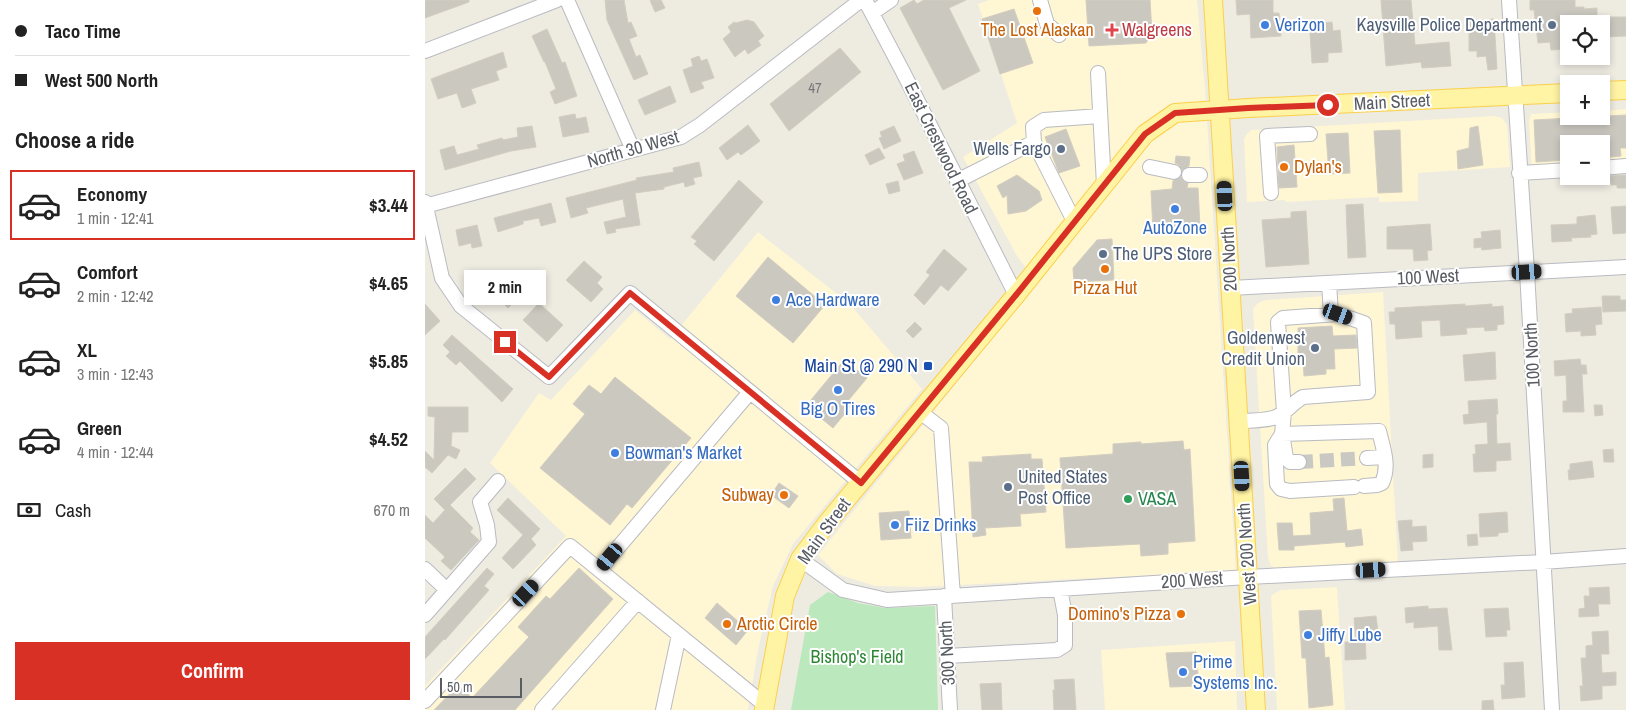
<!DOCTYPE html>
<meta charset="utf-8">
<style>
:root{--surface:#fff;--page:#f2f2f2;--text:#222;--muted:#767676;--line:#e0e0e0;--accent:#d93025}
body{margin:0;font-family:"Archivo Narrow",sans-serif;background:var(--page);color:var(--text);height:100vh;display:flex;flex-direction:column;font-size:19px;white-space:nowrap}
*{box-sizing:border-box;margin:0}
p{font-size:16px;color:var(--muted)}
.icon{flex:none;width:28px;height:28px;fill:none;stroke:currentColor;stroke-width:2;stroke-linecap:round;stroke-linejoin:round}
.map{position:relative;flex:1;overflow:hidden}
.sheet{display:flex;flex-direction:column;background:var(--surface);width:425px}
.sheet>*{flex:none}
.hud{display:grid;align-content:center;height:110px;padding:0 15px;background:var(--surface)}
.controls{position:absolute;left:1135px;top:15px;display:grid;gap:10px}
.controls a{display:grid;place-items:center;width:50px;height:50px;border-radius:0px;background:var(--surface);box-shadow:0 2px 8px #0003;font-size:25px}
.scale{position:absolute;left:15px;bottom:12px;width:82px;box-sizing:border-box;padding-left:5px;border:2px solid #595d63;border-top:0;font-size:14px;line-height:18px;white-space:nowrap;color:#595d63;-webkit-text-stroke:4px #fff;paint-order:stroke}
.end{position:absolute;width:22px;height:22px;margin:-11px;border:6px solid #d93025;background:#fff;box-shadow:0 0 0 2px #fff}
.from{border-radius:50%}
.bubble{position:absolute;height:35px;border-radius:0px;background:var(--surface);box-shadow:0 2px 8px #0003;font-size:16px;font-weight:700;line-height:35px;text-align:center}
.car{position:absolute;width:15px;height:30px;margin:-15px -8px;border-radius:6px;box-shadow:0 0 4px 1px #0007;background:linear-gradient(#222 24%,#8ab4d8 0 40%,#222 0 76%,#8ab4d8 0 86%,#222 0)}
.hud b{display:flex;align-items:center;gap:18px;height:48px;font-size:19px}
.hud b+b{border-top:1px solid var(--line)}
.hud i{width:12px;height:12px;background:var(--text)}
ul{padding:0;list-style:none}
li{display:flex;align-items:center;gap:15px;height:70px;margin:0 10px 8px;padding:0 5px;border:2px solid transparent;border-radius:0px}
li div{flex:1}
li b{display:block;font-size:19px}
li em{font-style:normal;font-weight:700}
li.current{border-color:var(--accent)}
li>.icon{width:45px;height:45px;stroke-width:1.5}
h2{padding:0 15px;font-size:22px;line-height:60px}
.pay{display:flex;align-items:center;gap:12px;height:55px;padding:0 15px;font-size:19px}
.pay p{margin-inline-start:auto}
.button{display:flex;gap:10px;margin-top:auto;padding:10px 15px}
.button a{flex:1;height:58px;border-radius:0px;background:var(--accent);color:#fff;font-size:20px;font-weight:700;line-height:58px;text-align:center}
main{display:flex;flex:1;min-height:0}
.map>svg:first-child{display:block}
</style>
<main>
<section class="sheet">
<div class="hud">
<b><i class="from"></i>Taco Time</b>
<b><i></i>West 500 North</b>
</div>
<h2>Choose a ride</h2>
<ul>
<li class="current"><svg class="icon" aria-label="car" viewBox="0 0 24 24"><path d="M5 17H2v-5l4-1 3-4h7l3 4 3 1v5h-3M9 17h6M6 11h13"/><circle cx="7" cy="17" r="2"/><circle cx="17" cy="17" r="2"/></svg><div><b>Economy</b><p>1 min · 12:41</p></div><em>$3.44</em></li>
<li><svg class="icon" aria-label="car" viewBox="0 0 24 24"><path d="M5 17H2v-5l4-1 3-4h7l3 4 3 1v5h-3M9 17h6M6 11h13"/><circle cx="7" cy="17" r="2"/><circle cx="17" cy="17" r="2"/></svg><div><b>Comfort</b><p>2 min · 12:42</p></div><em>$4.65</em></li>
<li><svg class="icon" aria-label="car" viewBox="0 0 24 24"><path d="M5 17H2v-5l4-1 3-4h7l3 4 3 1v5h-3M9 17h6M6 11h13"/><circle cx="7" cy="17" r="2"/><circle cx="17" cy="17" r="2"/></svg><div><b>XL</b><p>3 min · 12:43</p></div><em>$5.85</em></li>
<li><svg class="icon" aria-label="car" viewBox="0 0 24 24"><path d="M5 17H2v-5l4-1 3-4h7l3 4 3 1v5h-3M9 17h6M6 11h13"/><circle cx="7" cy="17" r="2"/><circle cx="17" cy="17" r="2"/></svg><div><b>Green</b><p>4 min · 12:44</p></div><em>$4.52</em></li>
</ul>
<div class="pay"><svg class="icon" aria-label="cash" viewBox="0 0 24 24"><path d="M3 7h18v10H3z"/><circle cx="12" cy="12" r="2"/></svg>Cash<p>670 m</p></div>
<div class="button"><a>Confirm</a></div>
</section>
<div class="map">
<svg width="1201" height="710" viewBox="0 0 1201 710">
<rect width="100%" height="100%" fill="#eeebe1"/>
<path fill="#fff6d4" d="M564,0H772L780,88L811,571L494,587L450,586L412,574L393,555L612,283L592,256L538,157L592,123L553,4Z
M1201,109V171L1176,172V144H1144V174L1107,176L1104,121L1106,114L1144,112V116H1176V111Z
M1069,116L1077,118L1082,125L1085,167L993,173V201L954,202V197L862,202L859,200L822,202L819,140L821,135L826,130Z
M333,232L425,304L497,389L368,544L348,586L333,650L323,710H0V686L141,536L65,463L114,393L126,400L210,310L245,339Z
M958,292L973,563L851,569L846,566L843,558L828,309L833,303L841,300Z
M912,587L920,710H852L846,596L850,593L856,590Z
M810,641L812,710H680L676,650Z"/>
<path fill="#bbe8bc" d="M403,592L433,603L460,608L510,606L513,710H366L385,605Z"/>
<path fill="#cbc8c0" stroke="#d3cdbf" d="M0,0H44V2L0,18Z
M180,0H199L203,23L206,22L212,36L204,39L211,57L215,55L223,74L209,80L182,20Z
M225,0H236L240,8L230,12Z
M489,0L492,4L499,0H541L524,8L555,71L518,90L475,8Z
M661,0H725L727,33L721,43L664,46Z
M811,0H848V13H854L856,36L826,38L825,14L812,15Z
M956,0H986L990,45L1024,42L1026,66L997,68L996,62L961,66Z
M1105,0H1150V7H1159V9L1172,8V24H1144V49L1126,50L1125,42L1113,43L1109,10H1105Z
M589,9L608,63L575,74L557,19Z
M1176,17H1201V36L1176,37Z
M1069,19L1072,69L1063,70L1061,56L1052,57V51H1044V21Z
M322,20L329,22L339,36L333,41L336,45L323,54L320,49L310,57L298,39L306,32L303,27L309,22L311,23Z
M907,22L908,31L915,30L917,52L903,53V62L887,63L885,33L893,23Z
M122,29L137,63L140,62L152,96L130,104L125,92L131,89L120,62H119L107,36Z
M415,48L436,72L364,131L345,104Z
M78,52L82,67L71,71L74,80L46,89L51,103L37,108L32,93L13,99L6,79Z
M274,56L276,61L282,59L289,78L276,82L279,88L266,93L258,70L268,66L266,59Z
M245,86L251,102L220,115L213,100Z
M150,114L151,119L161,117L164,132L138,137L134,117Z
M1201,115V148H1195L1196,156L1176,158V144H1144L1143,160L1111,162L1109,120Z
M323,125L335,141L316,155L313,152L302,160L294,148Z
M107,126L111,147L86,151L20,170L15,150L29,146L32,155L54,149L52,145L77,138L78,140L93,137L92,128Z
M469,126L476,141L459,149L454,138L457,137L455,132Z
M1053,126L1058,165L1033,169L1032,151L1044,148L1045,128Z
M641,129L655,166L634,173L620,137Z
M975,130L977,192L953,193L949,131Z
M923,133L925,173L904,174L901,134Z
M869,145L872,187L854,188L852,147Z
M454,148L460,158L445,165L440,155Z
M489,151L498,173L479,180L472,164L480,161L478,155Z
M751,156L765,157L764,166L757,170L754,165L750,163Z
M274,162L277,176L268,178L270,184L260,187L259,182L239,187V189L210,193L215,225L190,229L191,232L182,234L179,222L201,217L198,199L161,208L163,213L146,218L141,198L212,180L211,178L249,172L248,168Z
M592,175L614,191L617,200L601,211L583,214L582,195L578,198L572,186Z
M1201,175V188H1192V185H1186L1185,176Z
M756,177L759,182L763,183L762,188H773L775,227L728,230L726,191L747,189L748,181Z
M314,180L338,202L289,261L269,244L272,241L266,237Z
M473,181L475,191L464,194L461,184Z
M126,203L131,222L116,226L114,218L98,221V224L73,232L69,218Z
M938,204L941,257L923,258L921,205Z
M1201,206V233L1188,234L1186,207Z
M881,211L884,264L841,267L837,220L866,218V212Z
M1170,215L1172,234L1165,235L1166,237L1146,238L1147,241L1127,242L1126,225L1152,224V217Z
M1005,224L1007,250L1002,251L1003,260L989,261L988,249H962V227Z
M52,225L57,246L47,248L46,243L34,246L31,230Z
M1075,230L1076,248L1057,250L1056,247L1049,248V239L1057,238L1056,232Z
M687,239L689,280L649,282L648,268L672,240Z
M519,249L542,269L523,291L516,285L499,305L489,295L505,275L501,272Z
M343,257L400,305L368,343L311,296Z
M159,261L177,277L172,283L178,289L166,302L141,280Z
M69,274L93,297L83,308L59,284Z
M1177,296H1195V300H1201V311L1178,312Z
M114,303L138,325L122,342L98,320Z
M0,304L15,321L0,335Z
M1040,304V306L1067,304V307L1078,306L1079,324L1072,325V330L1060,331L1059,327L1041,328L1042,334L1016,336L1015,320L996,321L997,337L971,339L970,324H965L964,312H970V308Z
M1176,307L1177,324L1170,325L1171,335L1156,336V331L1141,332L1140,314L1148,313L1147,309Z
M490,322L497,329L488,338L481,331Z
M907,326L908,336L931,335L932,348L909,349L910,369H901V374L879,376L878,357H873V328Z
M27,335L88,389L77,402L35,361L31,365L21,356L25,352L18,345Z
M1070,352L1071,379L1040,381L1038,355Z
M1155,359L1156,365H1161L1162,374H1157L1159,412H1138V401H1142L1141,375L1130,376L1129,361Z
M419,360L442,378L422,402L426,406L408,428L381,406Z
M190,377L266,438L207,508L202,504L185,525L115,468L160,414L148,404L164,385L176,394Z
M1072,399L1073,414H1071L1072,444L1085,443L1086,460L1071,461V471L1049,472L1048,454H1051L1050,445L1063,444L1062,422L1039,424L1038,415L1044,414L1043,401Z
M1169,405H1177L1178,415L1170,416Z
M3,407H43V432H27L26,446L35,450L31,459L23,455L7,473L0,467V451L9,460L10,417L3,416Z
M758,441L759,450L765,449L770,541L743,543V554L716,556L715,544L641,548L635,458L688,454V444L716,442V444Z
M1188,449L1189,462H1179L1178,450Z
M606,454V459H617L621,512L595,514L596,526L560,528L561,535L548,537L544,462H558L557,457Z
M1008,454V467L998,468V455Z
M1167,461L1169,477L1144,480L1143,470H1145V464Z
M40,468L51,479L25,505L48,528L45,532L54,540L26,570L16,561L20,557L0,538V515L8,523L20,510L9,499Z
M354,483L373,496L364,508L346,495Z
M83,498L115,529L106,539L111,545L88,569L77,558L98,535L72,510Z
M919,498L922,531L936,529L938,545L921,547L920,542L869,546V550H854L852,523H867L868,536L886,535L885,513L909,511L908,499Z
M484,511L486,538L456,540L454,513Z
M1082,512L1083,532L1073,533V536L1055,537L1054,514Z
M987,520V527L1001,526L1002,541L987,542L988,550L976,551L973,521Z
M1052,534L1053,545L1043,546L1042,535Z
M62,568L69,574L59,586L64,590L20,640L19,639L0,659V637Z
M154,568L188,599L90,710H9L33,685L47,698L104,637L93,627L121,596L125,599Z
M1184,587L1185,604H1173L1174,616L1154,617V609L1160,608L1159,596H1165L1164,588Z
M292,603L323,630L311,645L280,618Z
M1003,606V609L1022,608L1027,650H1014L1013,626L989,628V622L981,623L980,608Z
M1083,608L1085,630H1081L1082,636L1061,637L1059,609Z
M896,610L900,658L904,657L908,705L884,708L881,658H877L874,611Z
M951,616L953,632L940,633L941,659L920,660V642H931L929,618Z
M1183,631L1184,654H1176L1177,673L1191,672V685L1177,686V699L1156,701L1155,686H1158L1156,658H1161V646L1168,645L1167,632Z
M771,652L774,686L745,687L741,653Z
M1098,662L1100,697L1077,699L1076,685H1080L1079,663Z
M649,679L651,710H629L628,690H630L629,680Z
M576,683L577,710H557L555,684Z
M1068,700L1069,710H1057V701Z"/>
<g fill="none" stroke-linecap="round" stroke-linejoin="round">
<path stroke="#c9c8c2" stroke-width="14" stroke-dasharray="14 7" stroke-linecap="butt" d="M874,462L942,458"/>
<defs>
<path id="minor" d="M142,0L208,150
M440,0L478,72L591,295
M615,0L622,24L634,35
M1084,0L1102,272L1127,710
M447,13L466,0
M0,51L132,0
M673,73L679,185
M609,142L649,221
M725,167L749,172
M1176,168L1201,166
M1094,173L1144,170
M764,175H775
M532,181L609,142L608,127L619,120L675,116
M846,193L842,136L885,134
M0,202L17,278L36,306L124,377L205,293L436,483
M0,206L256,137L275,125L436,0
M904,283L906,314
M806,288L1201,267
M495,412L516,428L528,596
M814,422C825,420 841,421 851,417C861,413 868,402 878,397L943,392L939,323L913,314L858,318L853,322L859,412L857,434L861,458L865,462H874
M857,434L954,431C958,448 965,466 957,483L952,485L939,486
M857,434L850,445L852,484L856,489L865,491L929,487
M942,458L960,457
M375,559L418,590L462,600L823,577L1118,562L1201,556
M0,569L22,590
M174,570L325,392
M519,596L525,710
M0,615L64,542L62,525L55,502L73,481
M522,656L632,650L640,645V615L635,589
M0,701L145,546L340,705
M117,710L213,601
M238,710L254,635"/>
<path id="major" d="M788,0L831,710
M1176,91L1201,90
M339,710L360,596L375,559L402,523L591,295L720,134L750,113L823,108L1144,93"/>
</defs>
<use href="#minor" stroke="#b9bbc1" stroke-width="16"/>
<use href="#major" stroke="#fbd04c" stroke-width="20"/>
<use href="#minor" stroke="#fff" stroke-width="14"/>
<use href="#major" stroke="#fff3a4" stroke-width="18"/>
</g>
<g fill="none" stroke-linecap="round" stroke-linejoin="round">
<path stroke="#d93025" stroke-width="6" d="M80,342L124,377L205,293L436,483L591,295L720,134L750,113L823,108L903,105"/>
</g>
<g fill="#e8710a" stroke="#fff" stroke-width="2">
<circle cx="612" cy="11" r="5"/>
<circle cx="859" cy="167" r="5"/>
<circle cx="680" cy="269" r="5"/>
<circle cx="359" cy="495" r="5"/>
<circle cx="756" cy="614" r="5"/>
<circle cx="302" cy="624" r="5"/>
</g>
<g fill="#3f7fe0" stroke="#fff" stroke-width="2">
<circle cx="840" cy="25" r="5"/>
<circle cx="750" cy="209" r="5"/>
<circle cx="351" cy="300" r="5"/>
<circle cx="413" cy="390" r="5"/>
<circle cx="190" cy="453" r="5"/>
<circle cx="470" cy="525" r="5"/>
<circle cx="883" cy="635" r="5"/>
<circle cx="758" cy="672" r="5"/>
</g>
<g fill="#5c6f8a" stroke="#fff" stroke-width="2">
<circle cx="1127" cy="25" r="5"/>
<circle cx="636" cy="149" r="5"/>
<circle cx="678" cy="254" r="5"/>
<circle cx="890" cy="348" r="5"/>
<circle cx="583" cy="487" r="5"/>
</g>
<path fill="#e0444e" stroke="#fff" stroke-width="2" d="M684.5 22.5h5v5h5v5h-5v5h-5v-5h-5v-5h5z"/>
<rect fill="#1a4fb4" stroke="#fff" stroke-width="2" x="498" y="361" width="10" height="10" rx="2.5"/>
<circle fill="#2e9e5b" stroke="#fff" stroke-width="2" cx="703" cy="499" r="5"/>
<g text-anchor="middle" stroke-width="4" stroke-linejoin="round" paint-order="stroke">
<g font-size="15" fill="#76787a">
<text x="390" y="93">47</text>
</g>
<g font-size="18" fill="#366cbe" stroke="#fff" text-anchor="start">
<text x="850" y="31">Verizon</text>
<text x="750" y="234" text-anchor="middle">AutoZone</text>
<text x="361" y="306">Ace Hardware</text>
<text x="413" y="415" text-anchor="middle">Big O Tires</text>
<text x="200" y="459">Bowman's Market</text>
<text x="480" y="531">Fiiz Drinks</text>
<text x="893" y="641">Jiffy Lube</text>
<text x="768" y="668">Prime<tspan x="768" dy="21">Systems Inc.</tspan></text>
</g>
<g font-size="18" fill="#4e5e75" stroke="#fff" text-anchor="end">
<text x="1117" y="31">Kaysville Police Department</text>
<text x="626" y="155">Wells Fargo</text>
<text x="688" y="260" text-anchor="start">The UPS Store</text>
<text x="880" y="344">Goldenwest<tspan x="880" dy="21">Credit Union</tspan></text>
<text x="593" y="483" text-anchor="start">United States<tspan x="593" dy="21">Post Office</tspan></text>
</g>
<g font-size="18" fill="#c56008" stroke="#fff">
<text x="612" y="36">The Lost Alaskan</text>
<text x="869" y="173" text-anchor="start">Dylan's</text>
<text x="680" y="294">Pizza Hut</text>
<text x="349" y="501" text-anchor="end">Subway</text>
<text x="746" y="620" text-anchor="end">Domino's Pizza</text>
<text x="312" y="630" text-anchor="start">Arctic Circle</text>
</g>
<g font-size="18" fill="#be3a42" stroke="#fff" text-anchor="start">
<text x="697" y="36">Walgreens</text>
</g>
<g font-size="18" fill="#595d63" stroke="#fff">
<text transform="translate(967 102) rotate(-3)" y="6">Main Street</text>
<text transform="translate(516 148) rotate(64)" y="6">East Crestwood Road</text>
<text transform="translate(208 149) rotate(-16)" y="6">North 30 West</text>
<text transform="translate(804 259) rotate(-93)" y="6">200 North</text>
<text transform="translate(1003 277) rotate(-3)" y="6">100 West</text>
<text transform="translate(1107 355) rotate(-93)" y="6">100 North</text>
<text transform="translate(399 531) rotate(-54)" y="6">Main Street</text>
<text transform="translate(822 554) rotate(-94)" y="6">West 200 North</text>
<text transform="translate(767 580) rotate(-4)" y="6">200 West</text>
<text transform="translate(522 653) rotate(-93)" y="6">300 North</text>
</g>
<g font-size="18" fill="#164399" stroke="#fff" text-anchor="end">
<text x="493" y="372">Main St @ 290 N</text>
</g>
<g font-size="18" fill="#27864d" stroke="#fff" text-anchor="start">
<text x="713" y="505">VASA</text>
</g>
<g font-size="18" fill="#2e8635" stroke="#fff">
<text x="432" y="663">Bishop's Field</text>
</g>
</g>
</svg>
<div class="controls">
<a><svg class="icon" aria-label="locate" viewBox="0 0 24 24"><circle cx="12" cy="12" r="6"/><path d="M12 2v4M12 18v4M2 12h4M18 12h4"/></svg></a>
<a>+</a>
<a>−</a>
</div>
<div class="scale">50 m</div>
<i class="end from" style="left:903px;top:105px"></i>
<i class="end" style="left:80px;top:342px"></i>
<div class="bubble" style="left:39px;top:270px;width:82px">2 min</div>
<i class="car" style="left:800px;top:196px;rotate:357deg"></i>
<i class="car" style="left:1102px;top:272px;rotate:87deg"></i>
<i class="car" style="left:913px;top:314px;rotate:110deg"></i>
<i class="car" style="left:817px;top:476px;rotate:177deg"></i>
<i class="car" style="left:185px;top:557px;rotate:220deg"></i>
<i class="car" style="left:946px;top:570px;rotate:87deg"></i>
<i class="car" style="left:101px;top:593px;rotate:43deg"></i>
</div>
</main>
